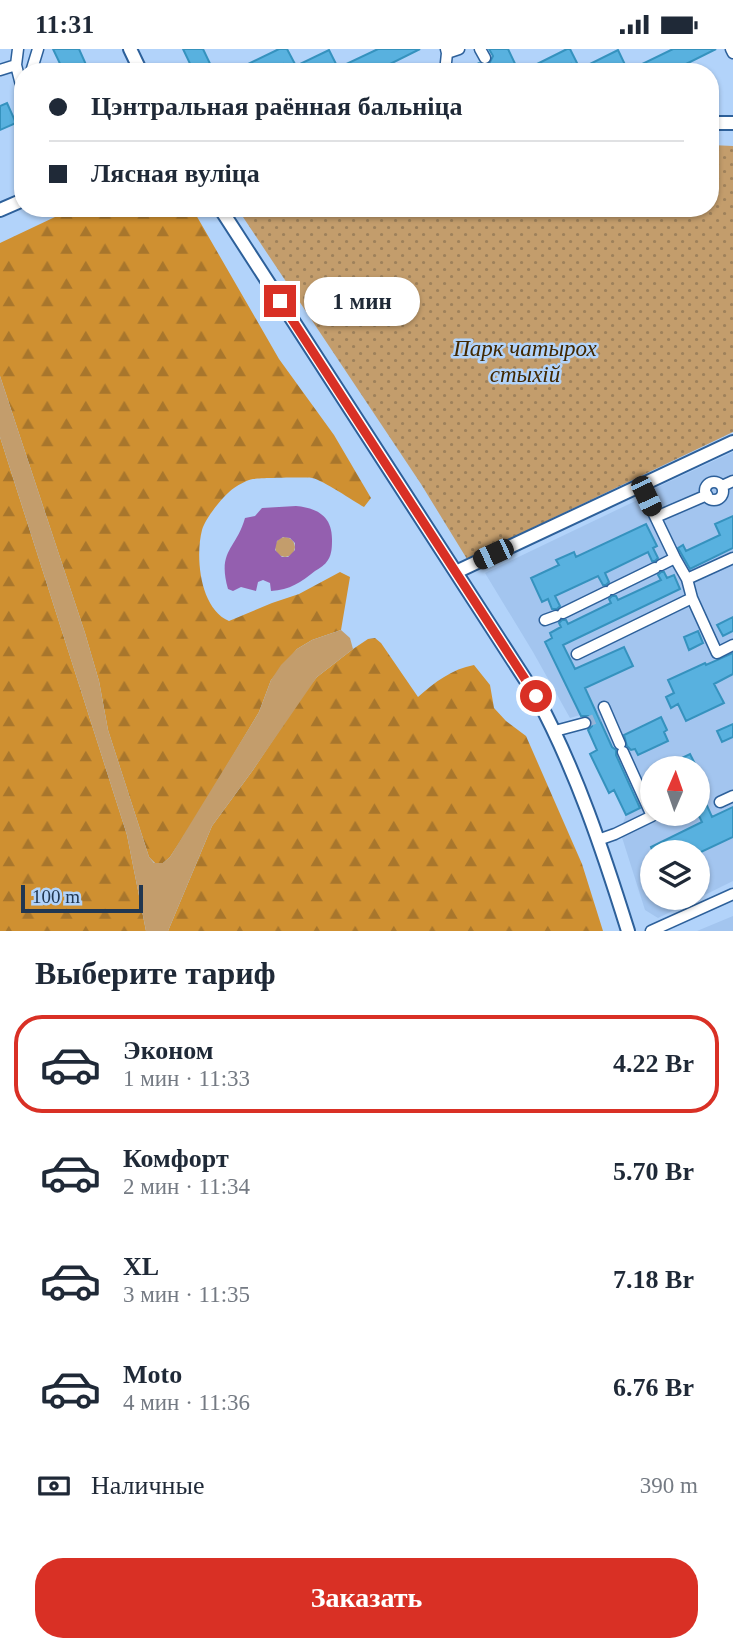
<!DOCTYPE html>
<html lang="ru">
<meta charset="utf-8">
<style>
:root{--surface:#fff;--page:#f6f6f7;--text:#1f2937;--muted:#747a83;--line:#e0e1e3;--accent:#d93025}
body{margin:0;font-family:Georgia,serif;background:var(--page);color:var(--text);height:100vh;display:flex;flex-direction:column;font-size:26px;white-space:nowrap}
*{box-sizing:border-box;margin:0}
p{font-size:23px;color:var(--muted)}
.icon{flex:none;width:38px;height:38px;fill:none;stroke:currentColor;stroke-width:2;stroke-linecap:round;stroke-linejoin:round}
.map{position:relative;height:882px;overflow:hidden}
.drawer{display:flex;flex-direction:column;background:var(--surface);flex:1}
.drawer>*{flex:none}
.guide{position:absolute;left:14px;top:14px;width:705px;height:154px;border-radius:28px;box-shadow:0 2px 5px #0004;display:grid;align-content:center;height:154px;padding:0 35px;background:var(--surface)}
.needle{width:46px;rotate:2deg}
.tools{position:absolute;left:640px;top:707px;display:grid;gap:14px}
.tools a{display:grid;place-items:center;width:70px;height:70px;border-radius:50%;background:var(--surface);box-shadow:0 2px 5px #0004;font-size:35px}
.scale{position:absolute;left:21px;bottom:18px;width:122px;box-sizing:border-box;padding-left:7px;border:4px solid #213751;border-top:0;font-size:19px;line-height:24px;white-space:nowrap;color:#213751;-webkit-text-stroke:5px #b2d3fa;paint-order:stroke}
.end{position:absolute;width:32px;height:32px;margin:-16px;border:9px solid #d93025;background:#fff;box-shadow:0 0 0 4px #fff}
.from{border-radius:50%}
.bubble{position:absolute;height:49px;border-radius:24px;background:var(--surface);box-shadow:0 2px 5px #0004;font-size:23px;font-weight:700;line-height:49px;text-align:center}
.car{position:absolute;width:21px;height:42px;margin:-21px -10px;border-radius:9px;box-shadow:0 0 5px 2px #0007;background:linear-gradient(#222 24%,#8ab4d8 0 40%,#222 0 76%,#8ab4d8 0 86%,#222 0)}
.guide b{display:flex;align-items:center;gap:24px;height:66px;font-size:26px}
.guide b+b{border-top:2px solid var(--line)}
.guide i{width:18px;height:18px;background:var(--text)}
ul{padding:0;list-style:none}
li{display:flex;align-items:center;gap:21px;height:98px;margin:0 14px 10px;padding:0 21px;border:4px solid transparent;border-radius:28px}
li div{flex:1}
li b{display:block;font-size:26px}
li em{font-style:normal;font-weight:700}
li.on{border-color:var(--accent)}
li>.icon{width:63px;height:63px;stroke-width:1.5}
h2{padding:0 35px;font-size:32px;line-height:84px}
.pay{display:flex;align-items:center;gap:18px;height:77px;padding:0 35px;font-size:26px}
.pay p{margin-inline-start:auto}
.cta{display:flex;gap:14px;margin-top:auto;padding:14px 35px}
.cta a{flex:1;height:80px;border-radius:28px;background:var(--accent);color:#fff;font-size:28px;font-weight:700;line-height:80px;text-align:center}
.status{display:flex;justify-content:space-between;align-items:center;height:49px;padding:0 35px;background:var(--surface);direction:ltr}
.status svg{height:19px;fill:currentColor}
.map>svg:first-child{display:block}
</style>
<div class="status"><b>11:31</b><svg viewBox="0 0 49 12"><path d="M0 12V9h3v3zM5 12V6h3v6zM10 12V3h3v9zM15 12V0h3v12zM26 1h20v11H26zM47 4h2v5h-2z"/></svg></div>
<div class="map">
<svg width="733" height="882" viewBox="0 0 733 882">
<defs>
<pattern id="grass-tufts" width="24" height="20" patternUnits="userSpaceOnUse" patternTransform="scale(1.75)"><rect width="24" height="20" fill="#c39d6c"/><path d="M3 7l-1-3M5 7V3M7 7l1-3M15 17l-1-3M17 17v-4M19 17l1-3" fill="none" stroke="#9e815b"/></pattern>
<pattern id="forest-firs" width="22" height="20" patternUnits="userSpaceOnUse" patternTransform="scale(1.75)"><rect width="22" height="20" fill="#cf9031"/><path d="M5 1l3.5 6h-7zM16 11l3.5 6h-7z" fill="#a8762c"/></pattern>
<pattern id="park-dots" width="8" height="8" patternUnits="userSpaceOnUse" patternTransform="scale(1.75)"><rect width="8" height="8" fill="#c39d6c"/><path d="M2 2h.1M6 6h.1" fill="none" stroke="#9e815b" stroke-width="1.8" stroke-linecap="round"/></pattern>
</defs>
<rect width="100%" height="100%" fill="#b2d3fa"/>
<path fill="#a3c5ef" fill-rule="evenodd" d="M733,403V832L658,869L645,861L620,782L626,766L614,742L609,744L590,705L597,701L585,674L580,666L570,669L533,603L485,524L650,445L649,442ZM653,719H698V765H653ZM653,803H698V849H653Z
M733,867V882H697Z"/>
<path fill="url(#grass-tufts)" d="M275 498a10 10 0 1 1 20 0a10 10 0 1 1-20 0Z"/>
<path fill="url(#forest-firs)" d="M74,159H192L279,310L334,386L371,449L364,458C353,452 323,431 312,429C306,428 260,429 253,430C247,431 240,435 234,439C223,447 206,468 202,481C195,508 200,560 229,572L272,554L299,545L340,523L350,528L341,581L312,591L297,600L271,631L259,663L196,768L170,808L163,814H155L149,808L108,681L99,632L85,584L0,327V194Z
M0,388L127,786L146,882H0Z
M375,589L381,594L418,648C435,633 452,620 474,616L490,636L494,659L506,672L526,687L582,815L603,882H168L212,777L253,721L305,643L317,628L353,600L368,590Z"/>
<path fill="url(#park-dots)" d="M711,96L733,97V383L467,510L421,435L237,159H710Z"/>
<path fill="#c39d6c" d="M0,327L85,584L99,632L108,681L149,808L154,814H163L170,808L259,663L271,631L281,616L297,600L312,591L341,581L350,589L353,600L317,628L253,721L212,777L168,882H146L127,786L0,388Z"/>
<path fill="#945faf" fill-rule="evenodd" d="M296,457C317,459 332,467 332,490C332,497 332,505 328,511C325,516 320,519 315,522C301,533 290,541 271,542L270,534L263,531L258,533L256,542L241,538L233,542L228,540C217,501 236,501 245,469L255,467L262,459ZM283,488L290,489L295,494V501L288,508H282L275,501L277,492Z"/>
<path fill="#58b1df" stroke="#3592be" stroke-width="2" d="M53,0H79L88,20L83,23H64Z
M183,0H203L214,23H194Z
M279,0H287L296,17L329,1L338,19L378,0H420L374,23H331L333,22L330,17L319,23H285L286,22L283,15L267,23H245L242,18Z
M489,0H508L518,21L515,23H460L479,14L484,16L489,15L493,7Z
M567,0H570L580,20L618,1L628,22L673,0H716L670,23H574L571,15L555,23H521Z
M7,54L16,74L0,81V57Z
M733,467V499L690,520L678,499L683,496L686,502L720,486L715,475Z
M646,475L657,497L653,499L658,509L655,512H652L648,503L605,524L609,533L606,536H603L598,527L555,547L560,557L557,560H552L548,550L542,553L531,529L559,516L556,511L574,503L576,508Z
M661,523H664L667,529L674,526L680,540L563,596L575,620L624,598L633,617L585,639L612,698L616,701V706L640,759L626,766L614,741L609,744L590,705L597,701L588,681L592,677V671L588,667H581L545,593L552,589L550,584L561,578L559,574L562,571H566L568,575L611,554L609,550L612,547H616L618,551L661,531L658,526Z
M733,568V582L723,587L717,576Z
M698,582L703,594L689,601L684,588Z
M733,604V625L714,635L724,654L686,672L678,655L671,659L666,648L674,644L668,631L705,614L706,616Z
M661,668L667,681L664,683L668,692L638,706L635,700L631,701L627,697L624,686Z
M733,675V688L722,693L717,682Z
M690,705L697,719H661Z
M698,723L706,738L700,741L712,768L733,758V788L701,803H653L651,798L702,773L698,765Z"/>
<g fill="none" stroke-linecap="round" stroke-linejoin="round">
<path stroke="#95b4d8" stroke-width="10" stroke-dasharray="10 5" stroke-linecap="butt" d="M585,674L599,668"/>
<defs>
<path id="minor" d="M18,0L16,16L23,44
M480,0L485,9
M731,0L733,4
M447,4L459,0
M0,21L16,16
M31,23L38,0
M445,23L447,4L446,0
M705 442a9 9 0 1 1 18 0a9 9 0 1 1-18 0Z
M640,436L675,509L661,516
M722,437L733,432
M656,468L707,446
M687,530L733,509
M612,540L655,519
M692,549L717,604L733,596
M563,564L606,543
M545,571L556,567
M577,605L692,549L687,530L675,509
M604,658L620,695
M555,682L585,674
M720,753L733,747
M598,791L615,785L652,767L623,703
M651,882L733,845"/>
<path id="major" d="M130,0L141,23
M710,74H733
M220,159L536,647C576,721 603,802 628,882
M0,161L23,151
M456,523L733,393"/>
</defs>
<use href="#minor" stroke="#2d609a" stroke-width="13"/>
<use href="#major" stroke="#2d609a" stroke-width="16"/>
<use href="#minor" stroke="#fff" stroke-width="10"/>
<use href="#major" stroke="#fff" stroke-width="12"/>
</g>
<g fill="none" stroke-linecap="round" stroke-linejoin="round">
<path stroke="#d93025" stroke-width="9" d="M280,252L536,647"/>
</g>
<g text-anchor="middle" stroke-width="5" stroke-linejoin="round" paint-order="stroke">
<g font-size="23" font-style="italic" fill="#402700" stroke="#b2d3fa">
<text x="525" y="307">Парк чатырох<tspan x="525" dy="26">стыхій</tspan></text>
</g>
</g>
</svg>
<div class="tools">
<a><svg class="needle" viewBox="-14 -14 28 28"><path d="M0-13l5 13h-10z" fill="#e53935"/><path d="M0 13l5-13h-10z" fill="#747a83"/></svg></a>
<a><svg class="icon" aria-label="layers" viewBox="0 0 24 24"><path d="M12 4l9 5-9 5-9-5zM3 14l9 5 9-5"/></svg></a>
</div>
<div class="scale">100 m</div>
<i class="end from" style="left:536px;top:647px"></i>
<i class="end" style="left:280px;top:252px"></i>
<div class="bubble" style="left:304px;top:228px;width:116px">1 мин</div>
<i class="car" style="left:646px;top:447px;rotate:155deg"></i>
<i class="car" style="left:493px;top:505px;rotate:245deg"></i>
<div class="guide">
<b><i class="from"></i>Цэнтральная раённая бальніца</b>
<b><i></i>Лясная вуліца</b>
</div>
</div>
<section class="drawer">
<h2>Выберите тариф</h2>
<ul>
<li class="on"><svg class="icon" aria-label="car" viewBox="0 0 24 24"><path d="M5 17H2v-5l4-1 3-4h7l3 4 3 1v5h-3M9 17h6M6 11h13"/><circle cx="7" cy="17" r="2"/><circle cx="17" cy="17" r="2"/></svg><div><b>Эконом</b><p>1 мин · 11:33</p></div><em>4.22 Br</em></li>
<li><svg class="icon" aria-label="car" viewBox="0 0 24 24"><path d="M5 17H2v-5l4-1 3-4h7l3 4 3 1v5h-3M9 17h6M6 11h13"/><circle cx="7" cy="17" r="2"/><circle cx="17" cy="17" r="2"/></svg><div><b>Комфорт</b><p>2 мин · 11:34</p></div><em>5.70 Br</em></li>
<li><svg class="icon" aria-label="car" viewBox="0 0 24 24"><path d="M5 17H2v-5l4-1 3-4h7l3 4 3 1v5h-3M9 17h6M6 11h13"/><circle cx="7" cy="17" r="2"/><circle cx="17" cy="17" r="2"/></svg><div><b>XL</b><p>3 мин · 11:35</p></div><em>7.18 Br</em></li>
<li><svg class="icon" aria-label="car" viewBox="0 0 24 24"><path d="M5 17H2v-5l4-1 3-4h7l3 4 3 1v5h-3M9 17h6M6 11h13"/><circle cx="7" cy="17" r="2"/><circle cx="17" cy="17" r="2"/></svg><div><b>Moto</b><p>4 мин · 11:36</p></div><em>6.76 Br</em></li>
</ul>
<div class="pay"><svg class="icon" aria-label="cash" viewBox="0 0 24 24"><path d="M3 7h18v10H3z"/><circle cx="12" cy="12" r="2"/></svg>Наличные<p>390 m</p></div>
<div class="cta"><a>Заказать</a></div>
</section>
